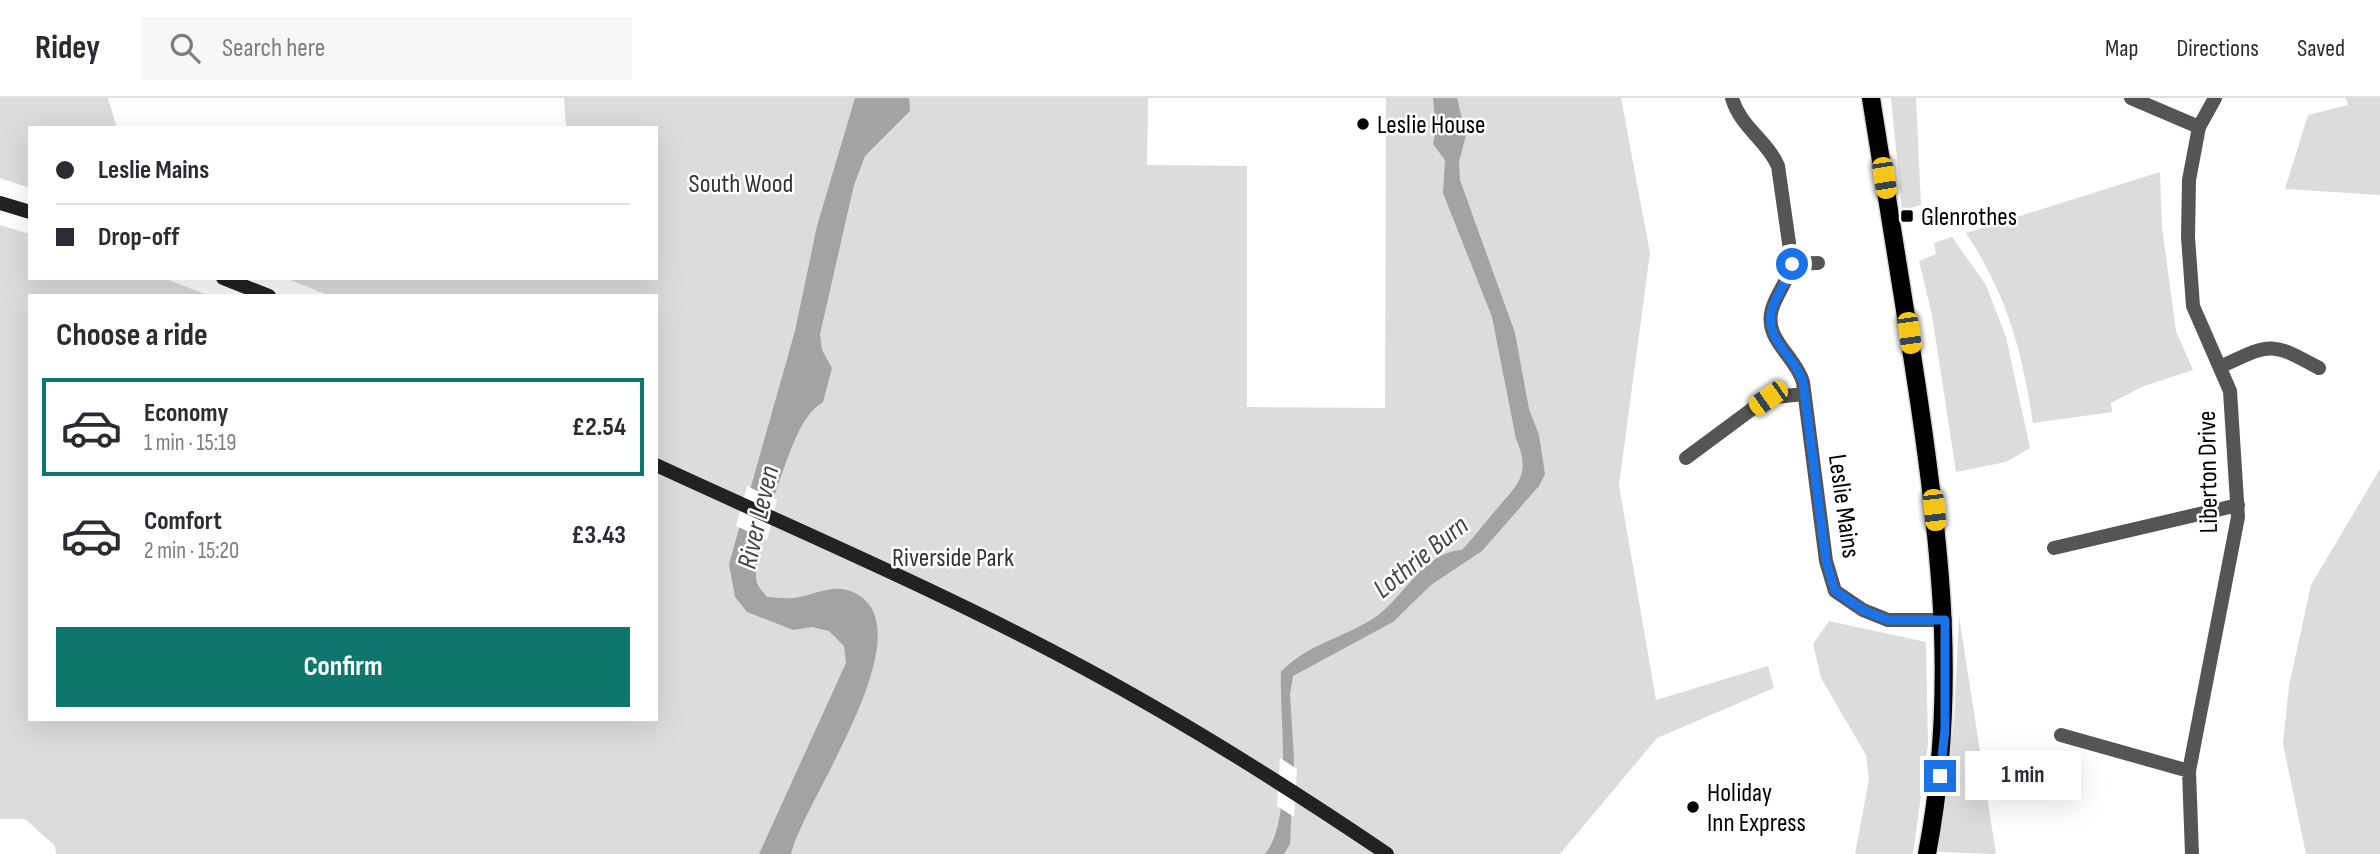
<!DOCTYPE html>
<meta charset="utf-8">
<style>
:root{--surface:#fff;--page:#f7f7f7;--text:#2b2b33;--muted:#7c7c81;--line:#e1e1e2;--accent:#0f766e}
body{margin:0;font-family:"Sofia Sans Condensed",sans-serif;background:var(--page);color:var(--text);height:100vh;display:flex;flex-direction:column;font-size:26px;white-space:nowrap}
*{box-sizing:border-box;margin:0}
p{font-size:23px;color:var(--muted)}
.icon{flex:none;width:38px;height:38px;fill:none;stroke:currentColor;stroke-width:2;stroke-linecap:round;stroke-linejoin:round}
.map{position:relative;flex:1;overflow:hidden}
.sheet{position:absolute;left:28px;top:196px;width:630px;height:427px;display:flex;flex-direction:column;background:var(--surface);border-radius:0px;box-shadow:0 7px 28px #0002}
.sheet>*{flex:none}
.top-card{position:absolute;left:28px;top:28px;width:630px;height:154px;border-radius:0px;box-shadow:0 7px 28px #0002;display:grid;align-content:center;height:154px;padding:0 28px;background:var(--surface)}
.end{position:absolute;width:32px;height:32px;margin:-16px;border:9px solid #1a73e8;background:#fff;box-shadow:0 0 0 4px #fff}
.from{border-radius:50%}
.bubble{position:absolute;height:49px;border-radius:0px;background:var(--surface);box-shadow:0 7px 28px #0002;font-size:23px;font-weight:700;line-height:49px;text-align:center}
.car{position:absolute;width:21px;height:42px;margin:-21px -10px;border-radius:9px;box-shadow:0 0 5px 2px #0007;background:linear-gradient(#f5c518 24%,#345 0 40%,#f5c518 0 76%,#345 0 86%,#f5c518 0)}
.top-card b{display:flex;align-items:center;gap:24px;height:66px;font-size:26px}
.top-card b+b{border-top:2px solid var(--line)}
.top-card i{width:18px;height:18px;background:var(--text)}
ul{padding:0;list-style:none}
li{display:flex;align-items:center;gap:21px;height:98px;margin:0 14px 10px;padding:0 14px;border:4px solid transparent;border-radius:0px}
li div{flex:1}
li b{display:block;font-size:26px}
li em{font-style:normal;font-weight:700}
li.selected{border-color:var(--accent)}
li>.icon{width:63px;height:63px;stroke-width:1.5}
h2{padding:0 28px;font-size:32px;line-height:84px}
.primary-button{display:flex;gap:14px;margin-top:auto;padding:14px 28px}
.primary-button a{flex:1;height:80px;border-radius:0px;background:var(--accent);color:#fff;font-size:28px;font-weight:700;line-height:80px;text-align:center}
header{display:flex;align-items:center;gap:42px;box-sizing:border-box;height:98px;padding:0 35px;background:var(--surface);border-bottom:2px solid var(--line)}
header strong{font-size:33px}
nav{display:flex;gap:38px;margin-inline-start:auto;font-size:24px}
.search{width:490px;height:63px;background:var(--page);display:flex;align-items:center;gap:18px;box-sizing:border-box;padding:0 24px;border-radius:0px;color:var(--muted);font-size:26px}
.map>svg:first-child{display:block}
</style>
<header>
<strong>Ridey</strong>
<div class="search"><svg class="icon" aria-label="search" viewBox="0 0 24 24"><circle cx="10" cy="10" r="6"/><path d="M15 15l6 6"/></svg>Search here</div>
<nav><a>Map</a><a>Directions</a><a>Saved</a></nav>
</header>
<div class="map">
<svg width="2380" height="756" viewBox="0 0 2380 756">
<rect width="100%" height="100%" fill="#fff"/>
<path fill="#dcdcdc" d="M0,0H108L117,30H30V90L0,80Z
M564,0H1148L1147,67L1247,68V309L1385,310L1386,0H1621L1650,155L1619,387L1656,602L1768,568L1774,590L1657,640L1560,756H56L55,748L25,721H0V127L30,136V180H163L210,198H30V621H656V198H330L286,180H656V30H566Z
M1891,0H1916L1921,107L1902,112Z
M2346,0H2380V97L2285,91L2308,17L2348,7Z
M2160,74L2162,129L2176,233L2193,272L2144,288L2111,305L2112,314L2033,325C2022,252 2007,197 1966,135Z
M1952,139L1986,187L2006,239L2030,350L2006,364L1956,374L1932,217L1919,163L1936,156L1934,145Z
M2380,371V756H2306L2283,646L2289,588L2311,487Z
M1959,518L1996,756L1938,754L1954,623Z
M1829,523L1926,544L1928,647L1913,756H1855L1869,681L1866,657L1821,580L1813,546Z"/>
<path fill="#a3a3a3" d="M855,0H909L910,13L865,58L854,87L820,236L822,252L832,270L823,304C812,311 805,321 799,333C787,356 750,463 757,485C759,490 764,495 767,499C775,499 785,501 794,500C816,497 833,484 855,495C928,532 803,704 791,756H759L846,565L844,548L829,533L812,529L793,532L747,514L735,499L729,466L795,233L817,128Z
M1433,0H1457L1466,37L1459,64L1460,82L1515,235L1529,311L1539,337L1545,376L1539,388L1482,453L1431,487L1393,524L1293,578L1290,596L1294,661L1290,746L1284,756H1265C1294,722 1279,619 1281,574C1308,545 1344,540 1374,520C1404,500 1423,454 1462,452C1474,439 1484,426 1495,413C1517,387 1532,377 1516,341L1492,219L1443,95L1445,62L1433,46L1436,31Z"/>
<path fill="#fff" d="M747,388L777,402L767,442L736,428Z
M1280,660L1297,671L1294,719L1277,708Z"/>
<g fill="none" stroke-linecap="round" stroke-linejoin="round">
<defs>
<path id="primary" d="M1871,0C1887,101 1904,202 1919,303C1942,459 1957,600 1927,756"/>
</defs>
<use href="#primary" stroke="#dbdbdb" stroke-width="21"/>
<path stroke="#555" stroke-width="14" d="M1732,0C1740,29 1767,42 1778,68L1792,166C1788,183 1777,195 1772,211C1763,241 1795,257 1803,284L1826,463L1835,493L1863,512L1888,522H1945
M2131,0L2199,29
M1792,166L1818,165
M2220,269C2271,245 2270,243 2319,270
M1686,360L1767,300L1804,296
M2054,450L2238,407
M2061,637L2189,673
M2192,756L2189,673L2238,419L2230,293L2193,208L2188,139L2189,82L2199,29L2215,0"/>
<path stroke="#222" stroke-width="14" d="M0,105L30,114
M223,180L269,198
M656,367C799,433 945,495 1084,570C1188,626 1288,689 1387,756"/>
<use href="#primary" stroke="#000" stroke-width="18"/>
</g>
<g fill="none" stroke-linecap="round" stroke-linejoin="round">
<path stroke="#1a73e8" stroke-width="9" d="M1792,166C1788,183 1777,195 1772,211C1763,242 1795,257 1803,284L1826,463L1835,493L1863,512L1888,522H1945V631L1940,678"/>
</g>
<g fill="#000" stroke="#fff" stroke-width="2.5">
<circle cx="1363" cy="26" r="7"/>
<rect x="1900" y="111" width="14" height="14" rx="3.5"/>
<circle cx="1693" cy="709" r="7"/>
</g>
<g text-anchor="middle" stroke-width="5" stroke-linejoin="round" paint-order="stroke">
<g font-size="26" fill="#000" stroke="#fff" text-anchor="start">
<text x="1377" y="35">Leslie House</text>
<text x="1921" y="127">Glenrothes</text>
<text x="1707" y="703">Holiday<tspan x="1707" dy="30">Inn Express</tspan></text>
</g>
<g font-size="26" fill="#333" stroke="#fff">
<text x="741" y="94">South Wood</text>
<text x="953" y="468">Riverside Park</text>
</g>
<g font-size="26" fill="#000" stroke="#fff">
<text transform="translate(2207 374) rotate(-91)" y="9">Liberton Drive</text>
<text transform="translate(1845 408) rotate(82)" y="9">Leslie Mains</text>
</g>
<g font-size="28" font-style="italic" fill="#444" stroke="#fff">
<text transform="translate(757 419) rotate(-77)" y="10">River Leven</text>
<text transform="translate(1420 458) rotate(-39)" y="10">Lothrie Burn</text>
</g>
</g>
</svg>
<i class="end from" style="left:1792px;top:166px"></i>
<i class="end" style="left:1940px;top:678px"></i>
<div class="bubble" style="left:1965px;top:653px;width:116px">1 min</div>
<i class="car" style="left:1884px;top:80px;rotate:171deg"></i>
<i class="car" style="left:1909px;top:235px;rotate:172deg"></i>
<i class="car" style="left:1768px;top:300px;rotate:235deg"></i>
<i class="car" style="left:1934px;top:412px;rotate:174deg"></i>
<div class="top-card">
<b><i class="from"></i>Leslie Mains</b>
<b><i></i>Drop-off</b>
</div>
<section class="sheet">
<h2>Choose a ride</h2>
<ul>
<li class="selected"><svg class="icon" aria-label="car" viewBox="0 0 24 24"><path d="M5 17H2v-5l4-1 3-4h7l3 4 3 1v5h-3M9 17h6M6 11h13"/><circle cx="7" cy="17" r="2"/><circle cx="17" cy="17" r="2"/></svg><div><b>Economy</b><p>1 min · 15:19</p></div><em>£2.54</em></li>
<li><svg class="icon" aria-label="car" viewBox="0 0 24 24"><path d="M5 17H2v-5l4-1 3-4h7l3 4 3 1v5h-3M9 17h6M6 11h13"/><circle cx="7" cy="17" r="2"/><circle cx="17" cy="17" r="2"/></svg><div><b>Comfort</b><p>2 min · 15:20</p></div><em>£3.43</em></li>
</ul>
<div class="primary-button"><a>Confirm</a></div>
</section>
</div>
